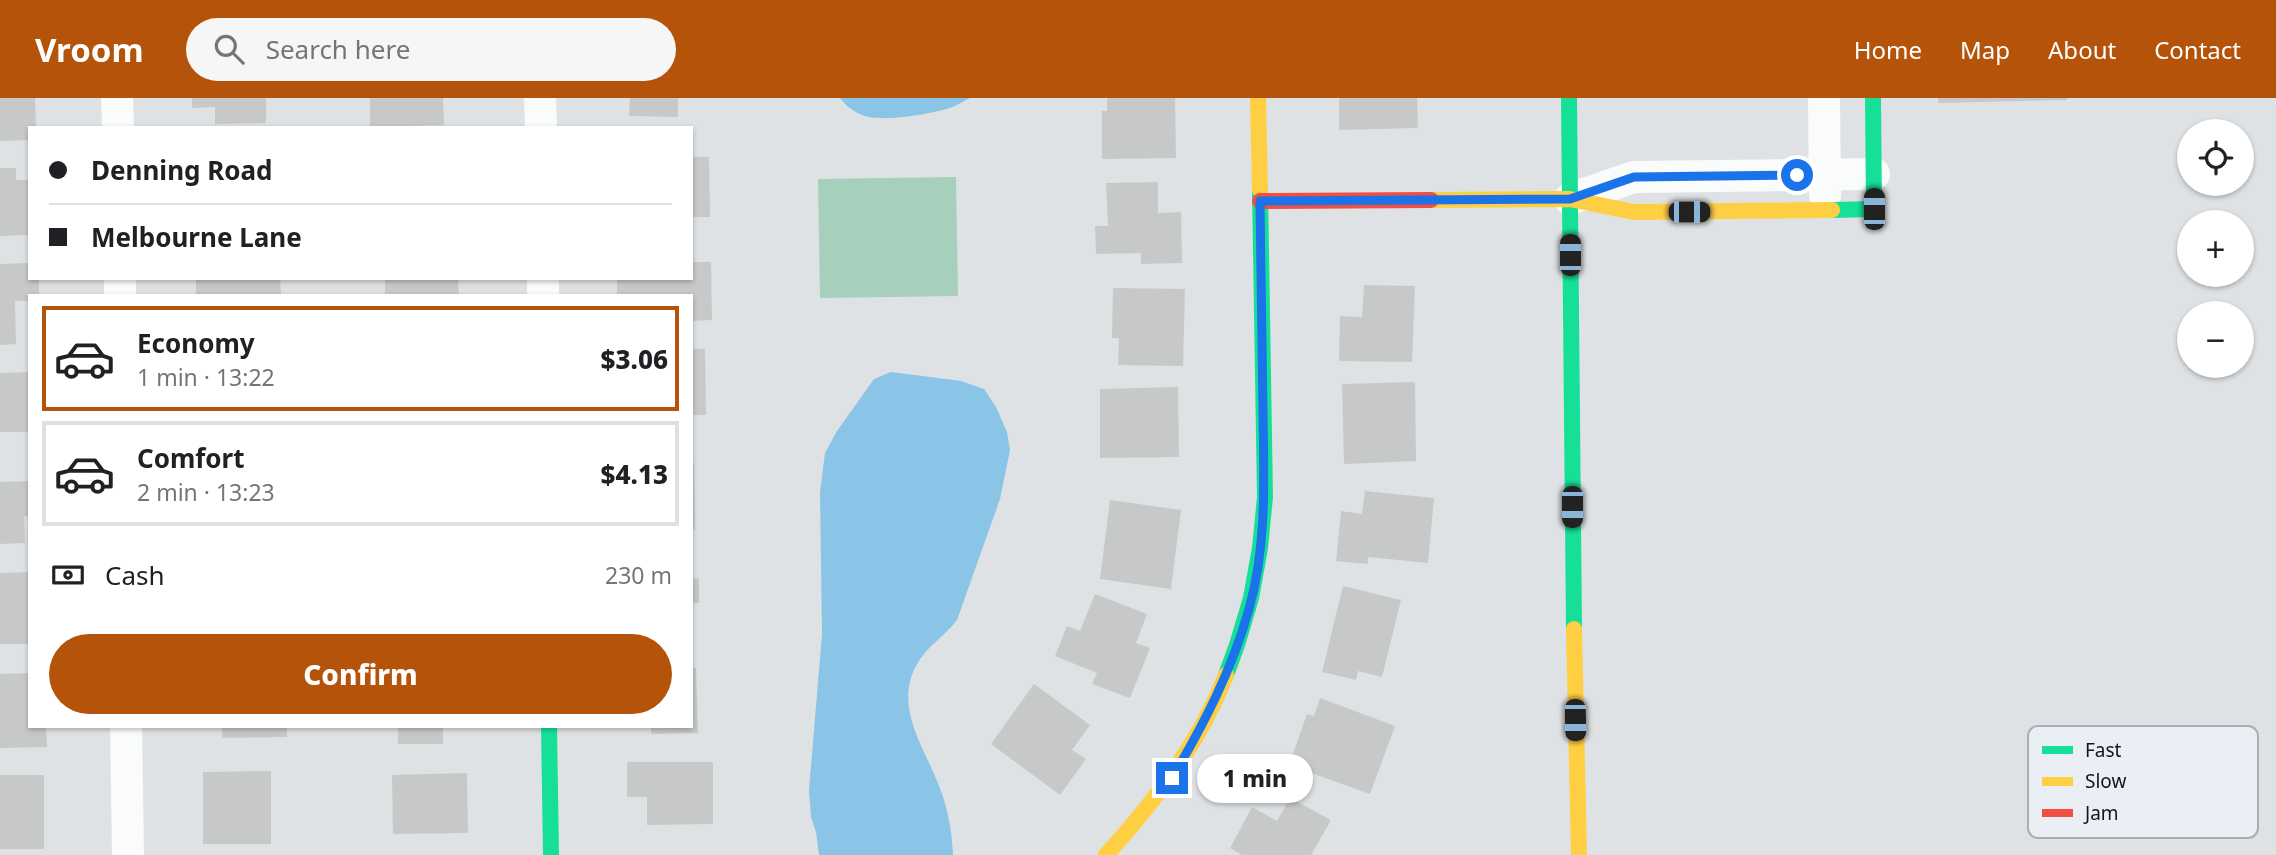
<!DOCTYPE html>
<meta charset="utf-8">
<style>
:root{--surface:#fff;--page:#f6f6f6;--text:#202124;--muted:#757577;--line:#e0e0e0;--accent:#b45309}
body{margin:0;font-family:"Noto Sans",sans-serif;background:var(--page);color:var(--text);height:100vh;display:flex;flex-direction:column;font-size:26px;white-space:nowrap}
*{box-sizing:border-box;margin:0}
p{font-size:23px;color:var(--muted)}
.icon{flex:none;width:38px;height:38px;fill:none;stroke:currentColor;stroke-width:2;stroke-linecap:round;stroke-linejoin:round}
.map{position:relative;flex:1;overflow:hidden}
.sheet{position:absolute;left:28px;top:196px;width:665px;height:434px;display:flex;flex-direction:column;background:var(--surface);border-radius:0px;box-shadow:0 2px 5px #0004}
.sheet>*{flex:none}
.top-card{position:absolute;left:28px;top:28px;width:665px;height:154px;border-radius:0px;box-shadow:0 2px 5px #0004;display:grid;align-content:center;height:154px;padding:0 21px;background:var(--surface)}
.controls{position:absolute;left:2177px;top:21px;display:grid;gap:14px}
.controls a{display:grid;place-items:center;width:77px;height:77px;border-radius:50%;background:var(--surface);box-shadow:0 2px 5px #0004;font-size:35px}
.end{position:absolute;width:32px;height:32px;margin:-16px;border:9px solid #1a73e8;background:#fff;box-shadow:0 0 0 4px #fff}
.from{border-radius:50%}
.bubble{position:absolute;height:49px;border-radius:24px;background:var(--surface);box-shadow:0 2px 5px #0004;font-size:23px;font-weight:800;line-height:49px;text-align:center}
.car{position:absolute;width:21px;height:42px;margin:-21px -10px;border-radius:9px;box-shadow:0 0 5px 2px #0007;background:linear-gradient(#222 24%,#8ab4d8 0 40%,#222 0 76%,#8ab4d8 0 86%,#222 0)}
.top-card b{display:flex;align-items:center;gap:24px;height:66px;font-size:26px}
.top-card b+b{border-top:2px solid var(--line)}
.top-card i{width:18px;height:18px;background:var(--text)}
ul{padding:12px 0 0;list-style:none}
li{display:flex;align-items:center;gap:21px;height:105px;margin:0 14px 10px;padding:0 7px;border:4px solid var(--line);border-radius:0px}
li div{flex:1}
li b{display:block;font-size:26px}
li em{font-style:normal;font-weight:800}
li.active{border-color:var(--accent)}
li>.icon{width:63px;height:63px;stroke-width:1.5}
.pay{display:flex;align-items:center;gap:18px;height:77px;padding:0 21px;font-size:26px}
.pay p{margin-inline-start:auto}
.button{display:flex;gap:14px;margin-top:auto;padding:14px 21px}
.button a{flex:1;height:80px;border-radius:42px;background:var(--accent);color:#fff;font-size:28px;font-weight:800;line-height:80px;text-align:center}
header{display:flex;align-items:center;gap:42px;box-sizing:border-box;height:98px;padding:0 35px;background:var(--accent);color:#fff}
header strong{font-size:33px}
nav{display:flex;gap:38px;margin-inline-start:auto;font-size:24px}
.search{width:490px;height:63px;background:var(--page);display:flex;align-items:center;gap:18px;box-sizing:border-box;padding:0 24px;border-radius:38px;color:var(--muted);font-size:26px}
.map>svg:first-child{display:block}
</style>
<header>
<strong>Vroom</strong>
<div class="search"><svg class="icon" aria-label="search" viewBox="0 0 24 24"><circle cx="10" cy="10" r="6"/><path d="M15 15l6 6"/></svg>Search here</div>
<nav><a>Home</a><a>Map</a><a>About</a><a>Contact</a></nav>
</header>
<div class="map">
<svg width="2276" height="757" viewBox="0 0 2276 757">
<rect width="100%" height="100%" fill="#dfe2e4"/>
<path fill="#a6cfbc" d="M956,79L958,198L820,200L818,81Z"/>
<path fill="#8ac4e6" d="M840,0H970C963,3 957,8 950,10C930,16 880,25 862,17C853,13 845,7 840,0Z
M891,274L961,283L984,291L996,309L1007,334L1010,352L1000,401L957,522C945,538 926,549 917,566C893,609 924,648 939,688C948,710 952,734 953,757H819L816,734L811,719L809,692L822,536L820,394L825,355L837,333L874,281Z"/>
<path fill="#c7c9c9" d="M0,0H35L36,30H30V42L0,43Z
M192,0H266V25L215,26V9L192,10Z
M370,0H443L444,27L370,29Z
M630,0H678V19L629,18Z
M1107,0H1175L1176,60L1102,61V13H1107Z
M1339,0H1417L1418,30L1339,32Z
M1938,0H2067V2L1938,5Z
M691,59H709L710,119H691Z
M0,70H16V82H29L30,137L0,138Z
M1158,84V115L1181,114L1182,165L1141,166V155L1096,156L1095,128H1108L1106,85Z
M691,164H711L712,222L691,223V198H617V180H691Z
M30,165V180H39V198H30V203H15L16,246L0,247V166Z
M196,180H280L281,198H196Z
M385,180H458L459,198H385Z
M1364,187L1415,188L1412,264L1339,263L1340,218L1362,219Z
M1113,190L1185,191L1183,268L1118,267L1119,240H1112Z
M691,251H705L706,317H691Z
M30,274V334H0V275Z
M1415,284L1416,363L1344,366L1342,286Z
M1178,289L1179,359L1100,360V291Z
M691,365H694L695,431H691Z
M30,383V418H24L25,445L0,446V384Z
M1365,393L1434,400L1428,465L1368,459V466L1336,463L1341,413L1362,416Z
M1110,402L1181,412L1171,491L1100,481Z
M30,474V546H0V475Z
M699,480V505H691V481Z
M1343,488L1401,502L1382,579L1358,573L1356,582L1322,574Z
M1095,496L1147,516L1136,545L1150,550L1130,600L1092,586L1097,575L1055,558L1067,528L1080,533Z
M691,570H696L698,635L651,636V628H691Z
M30,575V628H46L47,649L0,650V576Z
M1034,586L1090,627L1072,652L1086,661L1060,697L991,646Z
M1320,600L1395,628L1370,696L1289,667L1307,616L1314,618Z
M222,628H287V639L222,640Z
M398,628H443V646H398Z
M627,664H713V726L647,727V699H627Z
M271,673V746H203V674Z
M467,675L468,735L393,736L392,677Z
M0,677H44V751H0Z
M1290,700L1331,722L1311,757H1242L1230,750L1252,709L1277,723Z"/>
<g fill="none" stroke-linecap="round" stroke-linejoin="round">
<path stroke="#fafbfb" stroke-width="32" d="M117,0L118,30
M540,0L541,30
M1824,0L1825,97
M1570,101L1634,79L1874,76
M120,180V198
M543,180V198
M126,628L128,757"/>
<path stroke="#16e098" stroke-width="16" d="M1569,0L1574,531
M1832,112L1874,111L1873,0
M1226,577L1237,547L1251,500L1260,450L1265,399L1260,92
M549,628L551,757"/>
<path stroke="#ffcf43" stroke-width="16" d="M1258,0L1260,92
M1431,102L1570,101L1634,114L1832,112
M1574,531L1579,757
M1106,757C1155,703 1199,646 1226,577"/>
<path stroke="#f24e42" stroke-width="16" d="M1260,103L1431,102"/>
</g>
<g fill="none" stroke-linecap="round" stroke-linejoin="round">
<path stroke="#1a73e8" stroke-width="9" d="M1172,680C1204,626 1232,572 1249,511C1267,447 1264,381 1263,316C1262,245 1261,174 1260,103L1570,101L1634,79L1797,77"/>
</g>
<rect x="2028" y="628" width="230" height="112" rx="10" fill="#e9eff5" stroke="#a9aeb2" stroke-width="2"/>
<rect x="2042" y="648" width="31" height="8" fill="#16e098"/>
<rect x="2042" y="679" width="31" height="9" fill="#ffcf43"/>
<rect x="2042" y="711" width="31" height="8" fill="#f24e42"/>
<g font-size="19" fill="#131517">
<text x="2085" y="659">Fast</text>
<text x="2085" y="690">Slow</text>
<text x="2085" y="722">Jam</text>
</g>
</svg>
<div class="controls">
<a><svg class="icon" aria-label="locate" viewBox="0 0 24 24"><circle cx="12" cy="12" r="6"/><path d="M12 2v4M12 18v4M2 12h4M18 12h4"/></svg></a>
<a>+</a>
<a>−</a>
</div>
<i class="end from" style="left:1797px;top:77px"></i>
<i class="end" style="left:1172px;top:680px"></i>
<div class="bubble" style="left:1197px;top:656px;width:116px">1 min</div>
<i class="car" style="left:1874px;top:111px;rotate:0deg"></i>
<i class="car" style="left:1689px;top:114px;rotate:90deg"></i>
<i class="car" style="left:1570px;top:157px;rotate:0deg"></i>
<i class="car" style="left:1572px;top:409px;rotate:180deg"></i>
<i class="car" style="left:1575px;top:622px;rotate:179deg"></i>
<div class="top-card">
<b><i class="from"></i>Denning Road</b>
<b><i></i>Melbourne Lane</b>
</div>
<section class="sheet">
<ul>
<li class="active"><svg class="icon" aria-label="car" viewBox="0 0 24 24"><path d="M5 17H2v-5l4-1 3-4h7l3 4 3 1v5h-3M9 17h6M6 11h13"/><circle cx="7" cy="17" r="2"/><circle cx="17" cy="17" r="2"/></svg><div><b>Economy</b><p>1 min · 13:22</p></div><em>$3.06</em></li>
<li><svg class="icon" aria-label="car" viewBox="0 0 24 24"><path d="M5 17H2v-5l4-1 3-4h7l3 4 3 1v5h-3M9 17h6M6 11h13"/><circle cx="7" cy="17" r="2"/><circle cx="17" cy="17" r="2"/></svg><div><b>Comfort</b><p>2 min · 13:23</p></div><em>$4.13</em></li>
</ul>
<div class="pay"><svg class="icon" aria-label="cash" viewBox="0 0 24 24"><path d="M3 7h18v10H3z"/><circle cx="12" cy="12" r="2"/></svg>Cash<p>230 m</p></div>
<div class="button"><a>Confirm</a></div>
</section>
</div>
